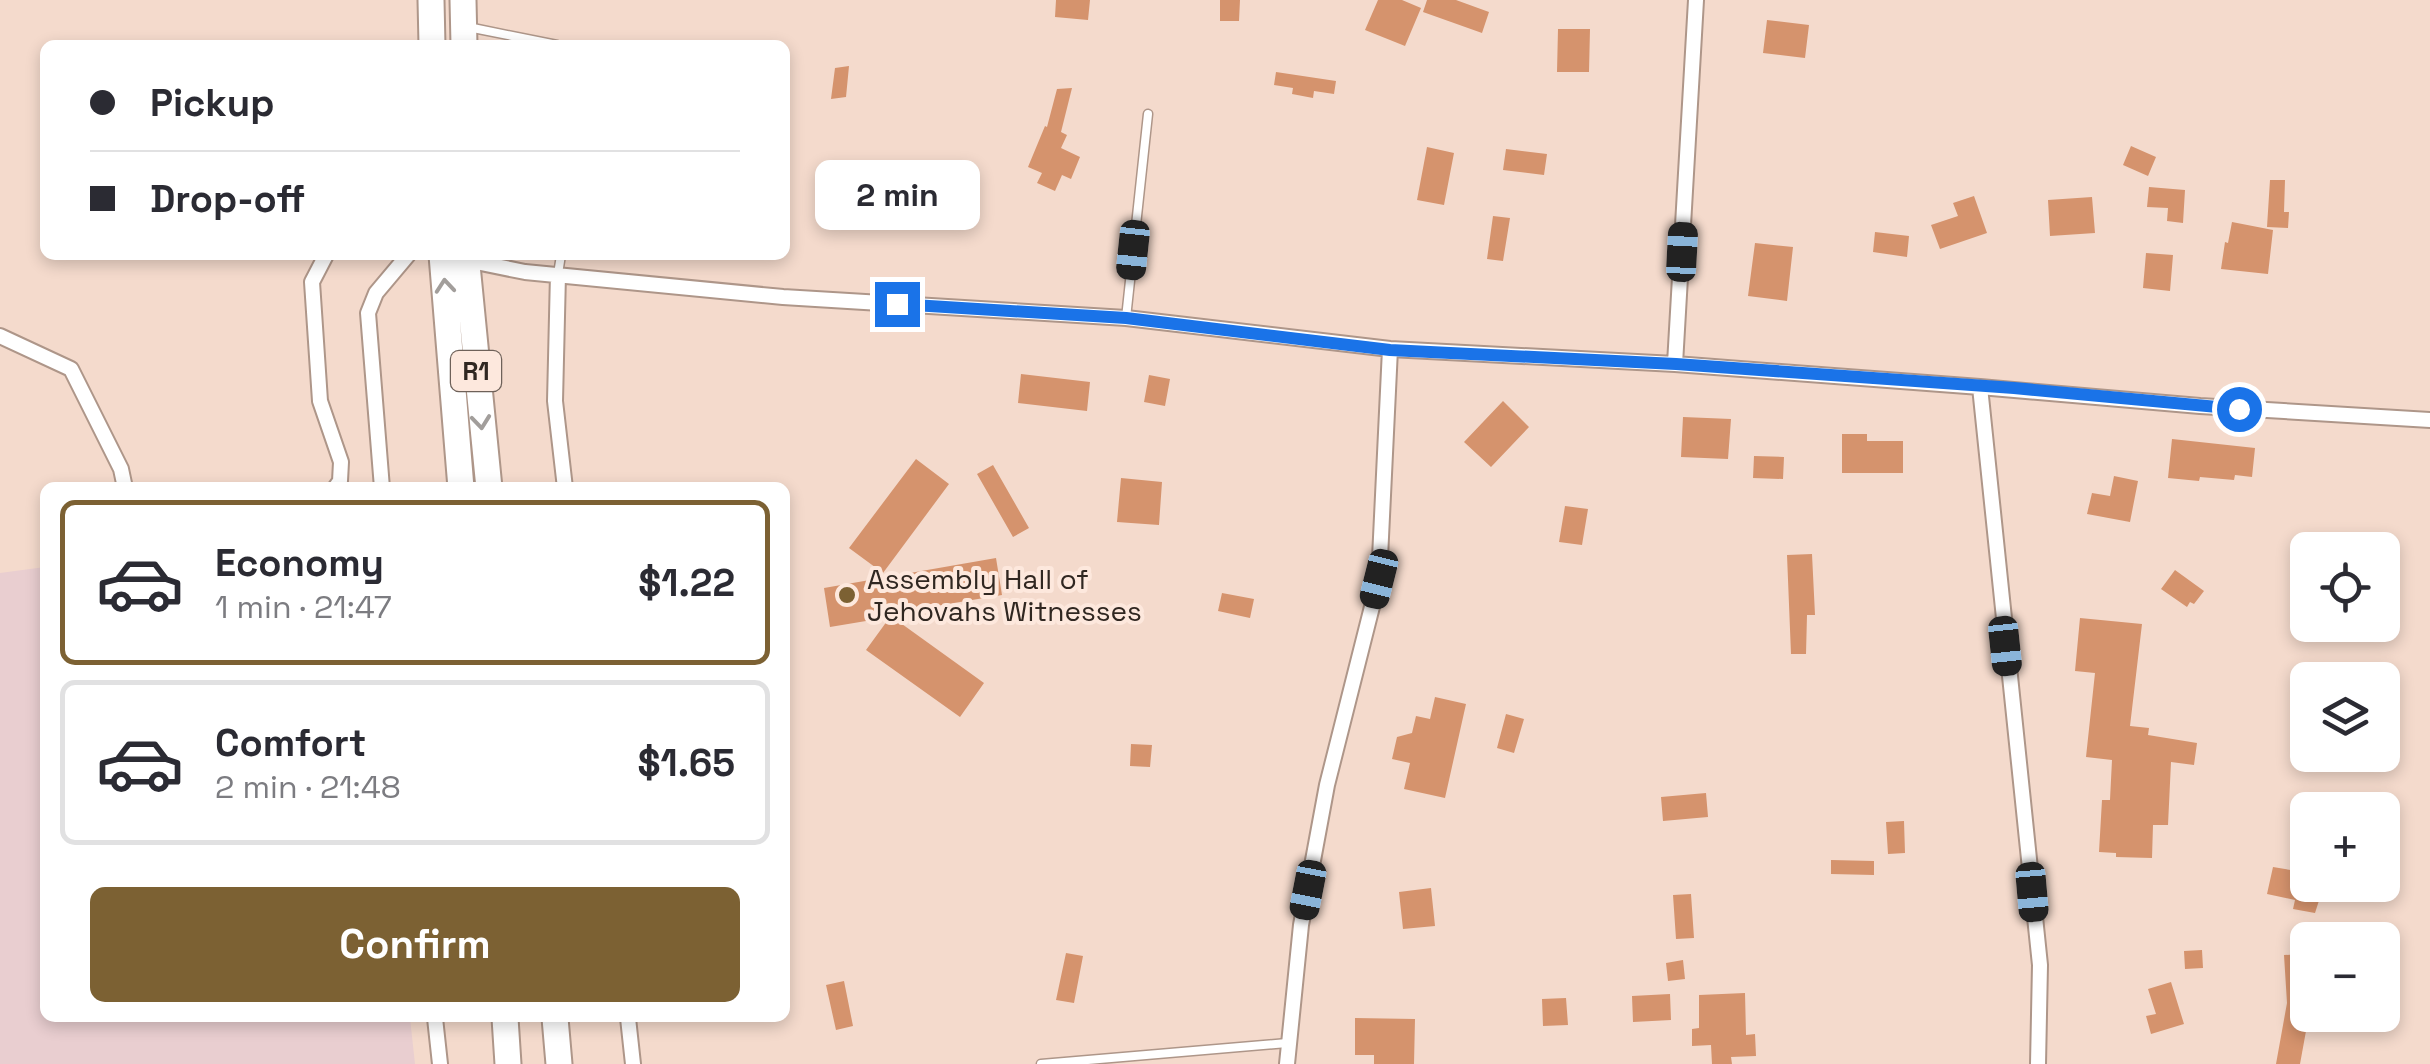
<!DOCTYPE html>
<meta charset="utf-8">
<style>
:root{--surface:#fff;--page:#f2f2f3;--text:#2b2b33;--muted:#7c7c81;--line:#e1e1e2;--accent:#7c6133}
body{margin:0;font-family:"Space Grotesk",sans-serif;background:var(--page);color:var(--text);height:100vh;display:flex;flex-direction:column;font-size:38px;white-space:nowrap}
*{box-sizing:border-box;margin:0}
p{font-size:32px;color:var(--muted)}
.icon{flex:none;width:55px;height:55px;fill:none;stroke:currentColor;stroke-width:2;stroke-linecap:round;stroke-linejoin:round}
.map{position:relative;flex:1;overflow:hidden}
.details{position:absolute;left:40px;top:482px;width:750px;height:540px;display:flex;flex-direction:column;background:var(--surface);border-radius:15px;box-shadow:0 5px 15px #0003}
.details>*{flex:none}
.guide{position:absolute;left:40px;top:40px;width:750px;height:220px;border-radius:15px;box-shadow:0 5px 15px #0003;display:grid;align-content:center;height:220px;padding:0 50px;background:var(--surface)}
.tools{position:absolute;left:2290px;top:532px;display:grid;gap:20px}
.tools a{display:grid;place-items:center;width:110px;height:110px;border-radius:15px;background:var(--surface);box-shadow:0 5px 15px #0003;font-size:50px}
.end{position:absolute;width:45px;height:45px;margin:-22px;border:12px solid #1a73e8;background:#fff;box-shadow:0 0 0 5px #fff}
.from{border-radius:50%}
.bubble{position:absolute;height:70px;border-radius:15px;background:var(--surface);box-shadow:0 5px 15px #0003;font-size:32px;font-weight:700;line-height:70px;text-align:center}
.car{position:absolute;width:30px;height:60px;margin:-30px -15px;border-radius:12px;box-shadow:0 0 8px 2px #0007;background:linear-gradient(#222 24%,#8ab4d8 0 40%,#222 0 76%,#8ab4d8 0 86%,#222 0)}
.guide b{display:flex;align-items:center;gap:35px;height:95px;font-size:38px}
.guide b+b{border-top:2px solid var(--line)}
.guide i{width:25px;height:25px;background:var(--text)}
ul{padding:18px 0 0;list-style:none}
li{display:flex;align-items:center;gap:30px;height:165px;margin:0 20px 15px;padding:0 30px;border:5px solid var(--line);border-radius:15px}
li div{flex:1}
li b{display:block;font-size:38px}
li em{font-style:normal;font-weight:700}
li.active{border-color:var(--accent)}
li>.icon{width:90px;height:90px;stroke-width:1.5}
.cta{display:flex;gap:20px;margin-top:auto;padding:20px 50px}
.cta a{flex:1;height:115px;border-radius:15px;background:var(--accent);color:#fff;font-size:40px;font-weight:700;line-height:115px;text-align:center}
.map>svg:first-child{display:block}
</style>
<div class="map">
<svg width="2430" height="1064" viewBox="0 0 2430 1064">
<rect width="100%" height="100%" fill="#f4dacc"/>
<path fill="#e9ced0" d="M45,567V1018H410L415,1064H0V573Z"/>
<path fill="#d5936d" d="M1056,0H1090L1088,20L1055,17Z
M1220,0H1240L1239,21H1220Z
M1378,0H1402L1421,8L1405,46L1365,30Z
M1427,0H1456L1489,12L1482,33L1423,12Z
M1767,20L1809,25L1805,58L1763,53Z
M1558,29H1590L1589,72H1557Z
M849,66L846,97L831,99L835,68Z
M1276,72L1336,81L1334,94L1314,91L1313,98L1292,94L1293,88L1274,85Z
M1072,88L1061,132L1067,135L1061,148L1080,157L1071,179L1062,175L1055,191L1037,183L1042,173L1028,167L1045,126L1047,127L1057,89Z
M2131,146L2156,157L2148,176L2123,165Z
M1427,147L1454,153L1444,205L1417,200Z
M1506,149L1547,154L1544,175L1503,170Z
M2270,180H2285L2284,212H2289L2288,228L2267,227Z
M2149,187L2185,190L2183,223L2167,221L2168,208L2147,207Z
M1974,196L1987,233L1940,249L1931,225L1958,216L1953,203Z
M2092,197L2095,233L2050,236L2048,200Z
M1493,216L1510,218L1503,261L1487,259Z
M2232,222L2273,230L2268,274L2221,269L2225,242L2228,243Z
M1875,232L1909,236L1907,257L1873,252Z
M1755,243L1793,247L1787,301L1748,296Z
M2146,253L2173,255L2170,291L2143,288Z
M1021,374L1090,382L1087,411L1018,403Z
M1149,375L1170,379L1165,406L1144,402Z
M1503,401L1529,427L1491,467L1464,442Z
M1683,417L1731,419L1728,459L1681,457Z
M1842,434H1867V441H1903V473H1842Z
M2172,439L2255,448L2252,477L2235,475L2234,480L2200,477L2199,481L2168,478Z
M1754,456L1784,457L1783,479L1753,478Z
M916,459L949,484L883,573L849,548Z
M993,465L1029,528L1013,537L977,474Z
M2114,476L2138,481L2130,522L2087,514L2092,493L2110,496Z
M1121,478L1162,482L1159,525L1117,522Z
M1565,506L1588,509L1582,545L1559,542Z
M1812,554L1815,615H1807L1806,654H1791L1787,555Z
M996,558L1002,595L888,614L984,683L960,717L866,650L890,617L830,627L824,588Z
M2175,570L2204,591L2194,604L2190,602L2187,607L2161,589Z
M1222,593L1254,599L1250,618L1218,611Z
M2080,618L2142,624L2130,726L2149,728L2148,735L2197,743L2194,765L2171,762L2168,825H2153L2152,858L2116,857V853L2099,852L2102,800H2110L2112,760L2086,757L2095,673L2075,671Z
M1435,697L1466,704L1445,798L1404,789L1410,763L1392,759L1397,737L1412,733L1416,716L1430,719Z
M1506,714L1524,719L1514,753L1497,748Z
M1131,744L1152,745L1150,767L1130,766Z
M1706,793L1708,817L1663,821L1661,797Z
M1904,821L1905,853L1888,854L1886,822Z
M1831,860L1874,861V875L1831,874Z
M2273,867L2308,873V885H2324L2315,913L2293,909L2295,900L2267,894Z
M1431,888L1435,926L1403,929L1399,892Z
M1691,894L1694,938L1676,939L1673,895Z
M2202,950L2203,968L2185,969L2184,951Z
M1066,953L1083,956L1074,1003L1056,1000Z
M2303,954L2308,1020L2300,1064H2276L2287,1003L2284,955Z
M1683,960L1685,979L1668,981L1666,963Z
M844,981L853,1026L836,1030L826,985Z
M2171,982L2184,1024L2151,1034L2146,1016L2156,1014L2148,989Z
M1745,993L1746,1035L1755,1034L1756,1056L1731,1057L1732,1064H1712L1711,1045L1692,1046V1029L1699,1028V995Z
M1670,994L1671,1020L1633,1022L1632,996Z
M1566,998L1568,1025L1543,1026L1542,999Z
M1355,1018L1415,1019L1414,1064H1374V1055H1355Z"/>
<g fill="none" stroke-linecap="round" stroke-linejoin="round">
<defs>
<path id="lane" d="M468,27L557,45
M558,274L561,255
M1126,318L1148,114
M1041,1064L1287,1043"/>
<path id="street" d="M326,255L312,282L320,401L341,462L340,481L335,488
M466,260L525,272L783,297L1126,318L1390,349L1675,364L1980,387L2040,965L2038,1064
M558,274L555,401L565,488
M0,336L71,369L121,469L125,488
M1675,364L1696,0
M1980,387L2200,406L2430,420
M382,488L368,313L376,293L408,255
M435,1018L440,1064
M628,1018L633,1064
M1287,1064L1301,925L1327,785L1379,579L1390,349"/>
<path id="highway" d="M431,0L432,45
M463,0L464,45
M442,255L461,488
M466,255L489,488
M505,1018L508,1064
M555,1018L559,1064"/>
</defs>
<use href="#lane" stroke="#ae9689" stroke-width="11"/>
<use href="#street" stroke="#ae9689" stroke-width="18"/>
<use href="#highway" stroke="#ae9689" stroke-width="29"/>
<use href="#lane" stroke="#fff" stroke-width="8"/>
<use href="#street" stroke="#fff" stroke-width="14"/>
<use href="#highway" stroke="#fff" stroke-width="25"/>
</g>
<defs><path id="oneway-chevron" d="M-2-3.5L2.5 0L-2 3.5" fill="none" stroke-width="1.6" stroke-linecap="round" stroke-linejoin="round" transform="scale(2.5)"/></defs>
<g stroke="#a29e9b">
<use href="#oneway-chevron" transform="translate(445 286) rotate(-95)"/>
<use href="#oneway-chevron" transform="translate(481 422) rotate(84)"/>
</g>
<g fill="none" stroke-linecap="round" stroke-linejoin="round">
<path stroke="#1a73e8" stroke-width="12" d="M897,304L1126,318L1390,350L1676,364L2014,388L2239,409"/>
</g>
<circle fill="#7c6133" stroke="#fde8dd" stroke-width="4" cx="847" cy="595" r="10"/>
<g text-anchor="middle" stroke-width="8" stroke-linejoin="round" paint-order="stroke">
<rect fill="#fde8dd" stroke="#6e6159" stroke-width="2.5" x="451" y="351" width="50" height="40" rx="8"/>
<g font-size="25" font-weight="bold" fill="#302721">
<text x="476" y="380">R1</text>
</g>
<g font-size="28" fill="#302721" stroke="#fde8dd" text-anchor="start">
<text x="867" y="589">Assembly Hall of<tspan x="867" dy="32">Jehovahs Witnesses</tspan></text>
</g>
</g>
</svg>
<div class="tools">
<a><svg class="icon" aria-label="locate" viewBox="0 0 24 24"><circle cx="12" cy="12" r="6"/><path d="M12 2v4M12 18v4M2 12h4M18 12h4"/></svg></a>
<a><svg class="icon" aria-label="layers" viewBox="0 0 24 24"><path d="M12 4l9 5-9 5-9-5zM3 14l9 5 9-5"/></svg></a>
<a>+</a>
<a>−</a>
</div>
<i class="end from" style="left:2239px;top:409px"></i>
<i class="end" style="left:897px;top:304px"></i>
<div class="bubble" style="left:815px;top:160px;width:165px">2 min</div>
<i class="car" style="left:1133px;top:250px;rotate:186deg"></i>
<i class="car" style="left:1682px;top:252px;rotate:3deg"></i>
<i class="car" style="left:1379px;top:579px;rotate:194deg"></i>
<i class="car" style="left:2005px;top:646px;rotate:174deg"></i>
<i class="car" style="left:1308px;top:890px;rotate:191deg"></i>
<i class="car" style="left:2032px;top:892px;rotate:175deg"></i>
<div class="guide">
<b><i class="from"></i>Pickup</b>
<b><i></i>Drop-off</b>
</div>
<section class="details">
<ul>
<li class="active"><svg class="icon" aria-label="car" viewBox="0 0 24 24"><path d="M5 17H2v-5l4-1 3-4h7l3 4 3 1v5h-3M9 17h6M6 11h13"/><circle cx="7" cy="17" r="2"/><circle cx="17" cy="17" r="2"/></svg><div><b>Economy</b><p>1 min · 21:47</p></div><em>$1.22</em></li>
<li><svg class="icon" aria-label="car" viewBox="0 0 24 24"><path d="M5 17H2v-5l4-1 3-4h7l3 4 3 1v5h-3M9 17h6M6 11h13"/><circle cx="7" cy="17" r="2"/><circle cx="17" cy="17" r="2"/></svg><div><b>Comfort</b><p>2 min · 21:48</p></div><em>$1.65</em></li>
</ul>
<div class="cta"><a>Confirm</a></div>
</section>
</div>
